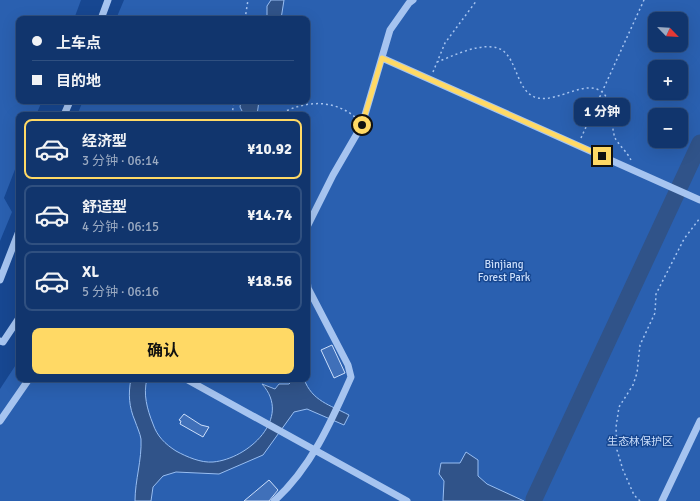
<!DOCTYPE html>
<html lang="zh">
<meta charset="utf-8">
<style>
:root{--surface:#11356d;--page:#1a3d72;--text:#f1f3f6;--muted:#9cabc2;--line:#305080;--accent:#ffd965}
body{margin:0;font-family:Signika,"Noto Sans SC",sans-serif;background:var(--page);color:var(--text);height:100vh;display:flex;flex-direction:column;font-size:15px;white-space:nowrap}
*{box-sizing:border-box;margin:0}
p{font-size:13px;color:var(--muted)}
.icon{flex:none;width:22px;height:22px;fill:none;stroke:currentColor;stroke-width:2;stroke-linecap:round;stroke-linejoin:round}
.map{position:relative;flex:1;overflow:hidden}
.sheet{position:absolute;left:16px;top:112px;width:294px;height:270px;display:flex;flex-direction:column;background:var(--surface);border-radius:8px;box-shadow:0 4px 16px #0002,0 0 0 1px var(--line)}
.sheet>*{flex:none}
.banner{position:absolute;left:16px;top:16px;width:294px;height:88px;border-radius:8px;box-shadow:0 4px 16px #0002,0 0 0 1px var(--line);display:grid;align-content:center;height:88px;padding:0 16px;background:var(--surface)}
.needle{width:26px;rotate:115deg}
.buttons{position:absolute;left:648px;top:12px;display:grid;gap:8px}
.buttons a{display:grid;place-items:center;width:40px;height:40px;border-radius:8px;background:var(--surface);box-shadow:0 4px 16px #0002,0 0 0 1px var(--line);font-size:20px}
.end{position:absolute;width:18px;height:18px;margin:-9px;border:5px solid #ffd965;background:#111;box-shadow:0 0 0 2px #111}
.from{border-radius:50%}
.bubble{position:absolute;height:28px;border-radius:8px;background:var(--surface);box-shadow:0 4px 16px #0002,0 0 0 1px var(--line);font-size:13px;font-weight:700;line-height:28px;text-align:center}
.banner b{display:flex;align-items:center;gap:14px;height:38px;font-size:15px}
.banner b+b{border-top:1px solid var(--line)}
.banner i{width:10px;height:10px;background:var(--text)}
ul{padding:7px 0 0;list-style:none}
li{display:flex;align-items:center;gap:12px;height:60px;margin:0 8px 6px;padding:0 8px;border:2px solid var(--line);border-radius:8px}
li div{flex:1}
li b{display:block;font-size:15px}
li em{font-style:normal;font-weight:700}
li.selected{border-color:var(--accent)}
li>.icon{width:36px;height:36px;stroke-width:1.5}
.button{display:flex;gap:8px;margin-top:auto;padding:8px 16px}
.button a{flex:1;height:46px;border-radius:8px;background:var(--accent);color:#111;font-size:16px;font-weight:700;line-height:46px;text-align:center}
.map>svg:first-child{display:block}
</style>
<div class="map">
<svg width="700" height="501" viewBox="0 0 700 501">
<rect width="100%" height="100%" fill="#174791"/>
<path fill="#2a60b0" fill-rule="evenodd" d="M0,0H81L74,19H19V101H42L36,115H19V159L4,198L12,212L0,241Z
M124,0H700V501H0V389L19,360V379H307V115H77L83,101H307V19H116ZM655,19H681V45H655ZM655,67H681V93H655ZM655,115H681V141H655Z"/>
<path fill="#305389" stroke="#98bef2" d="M271,0H284L281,19H267V6Z
M241,101H259L257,115H244L240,107Z
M131,379H147C143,394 147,409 153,424C157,436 165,444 176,451C187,457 201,463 213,462C248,459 293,418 262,384L275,389L279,384H289L294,379H304C312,401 330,405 349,415L344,425L307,409L294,412L263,455L219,474L176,472L163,476L153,487L151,501H135C135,480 142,460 141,439C140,433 137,427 135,421C129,407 128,394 131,379Z
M466,452L478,460V476L487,484L524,501H443L444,481L439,474L441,463H460Z"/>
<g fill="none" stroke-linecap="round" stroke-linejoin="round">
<path stroke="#305389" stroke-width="17" d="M534,499L700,143"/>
</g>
<path fill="#4070b9" stroke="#ccdffb" d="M332,345L345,373L334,378L321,350Z
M184,414L201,425L209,427L203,437L180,424L181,421L179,420Z
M269,480L278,490L269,501H244Z"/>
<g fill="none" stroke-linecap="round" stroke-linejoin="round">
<path stroke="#a6c4f0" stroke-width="1.5" stroke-dasharray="2 3" stroke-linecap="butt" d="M245,19L248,0
M437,62C453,56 474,45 492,47C519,48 513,93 538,98C559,102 585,79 602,92C612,99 611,127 615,138C618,144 627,152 631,160
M433,72L445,43L477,0
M232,115L234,101
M278,115C303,101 332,98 355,117
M581,138L644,0
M640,501L634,495L623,470L617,450L616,427L619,407L633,385L637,373L640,345L655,313L656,294L684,239L700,218"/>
<path stroke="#a6c4f0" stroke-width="7" d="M101,19L108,0
M382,58L700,200
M64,115L70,101
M307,227L333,175L362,125L390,30L409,3L413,0
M0,280L19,231
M0,341L3,342L19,318
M186,379L407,501
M0,421L29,379
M274,501C311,468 331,422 351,377L348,365L308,288L307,279
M662,501L700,421"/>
</g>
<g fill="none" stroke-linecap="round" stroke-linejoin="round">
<path stroke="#ffd965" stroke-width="5" d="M362,125L382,58L602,156"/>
</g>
<g text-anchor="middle" stroke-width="3" stroke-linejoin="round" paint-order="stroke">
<g font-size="11" fill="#ccdffb" stroke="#174791">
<text x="504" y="268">Binjiang<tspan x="504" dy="13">Forest Park</tspan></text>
<text x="640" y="445">生态林保护区</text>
</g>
</g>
</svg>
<div class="buttons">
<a><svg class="needle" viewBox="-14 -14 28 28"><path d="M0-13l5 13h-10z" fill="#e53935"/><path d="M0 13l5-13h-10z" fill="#9cabc2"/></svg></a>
<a>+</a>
<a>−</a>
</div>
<i class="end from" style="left:362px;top:125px"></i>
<i class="end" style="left:602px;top:156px"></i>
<div class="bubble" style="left:574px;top:98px;width:56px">1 分钟</div>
<div class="banner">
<b><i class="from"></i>上车点</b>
<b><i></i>目的地</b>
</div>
<section class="sheet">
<ul>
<li class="selected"><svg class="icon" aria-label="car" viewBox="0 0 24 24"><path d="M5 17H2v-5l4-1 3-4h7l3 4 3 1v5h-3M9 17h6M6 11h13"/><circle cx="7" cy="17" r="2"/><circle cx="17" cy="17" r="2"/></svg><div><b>经济型</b><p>3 分钟 · 06:14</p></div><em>¥10.92</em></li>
<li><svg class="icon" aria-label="car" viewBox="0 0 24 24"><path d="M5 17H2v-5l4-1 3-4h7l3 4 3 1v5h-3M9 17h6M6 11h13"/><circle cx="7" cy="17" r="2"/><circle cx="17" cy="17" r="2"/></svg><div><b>舒适型</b><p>4 分钟 · 06:15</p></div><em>¥14.74</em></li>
<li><svg class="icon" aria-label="car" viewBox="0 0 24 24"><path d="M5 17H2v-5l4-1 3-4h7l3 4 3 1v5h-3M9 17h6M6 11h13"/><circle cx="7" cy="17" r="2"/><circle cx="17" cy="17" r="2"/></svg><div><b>XL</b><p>5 分钟 · 06:16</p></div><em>¥18.56</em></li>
</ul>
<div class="button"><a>确认</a></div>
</section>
</div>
